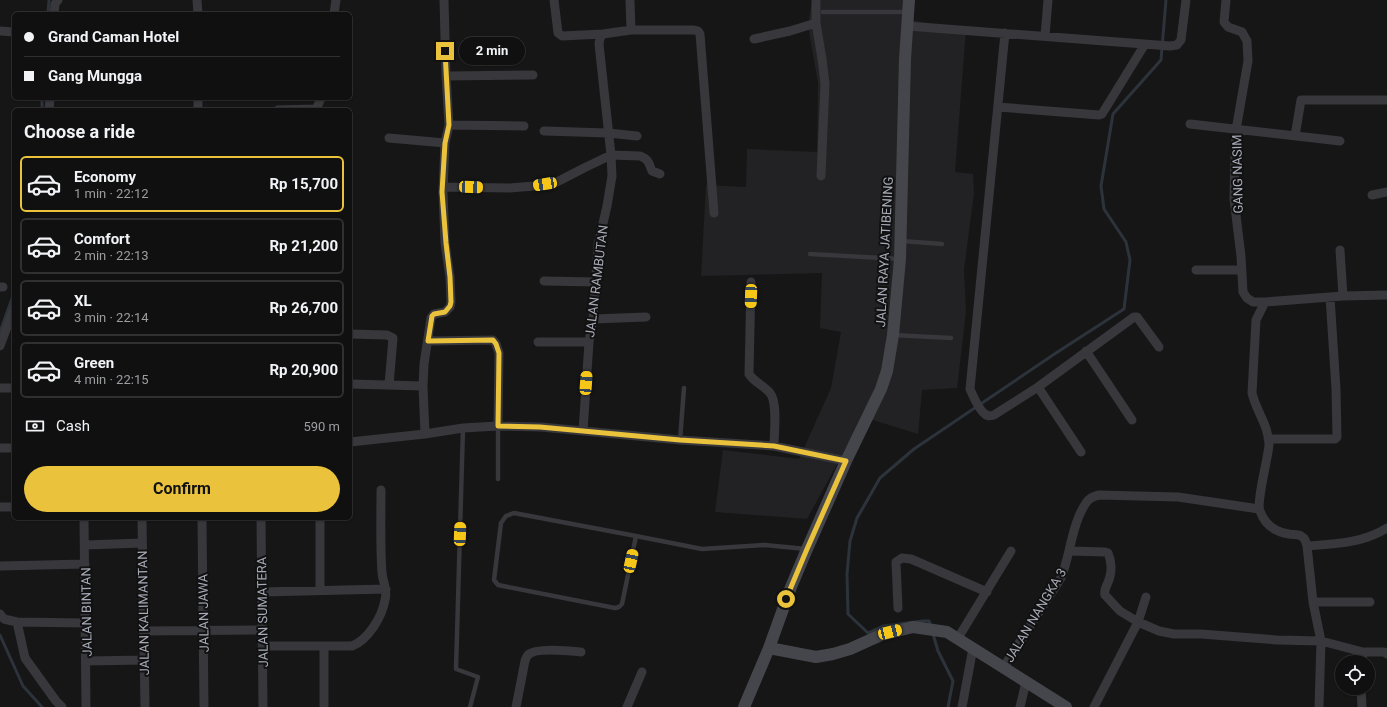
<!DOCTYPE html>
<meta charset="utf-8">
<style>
:root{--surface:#101011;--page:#19191a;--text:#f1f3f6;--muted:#9c9d9f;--line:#303031;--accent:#eac23b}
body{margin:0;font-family:Roboto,sans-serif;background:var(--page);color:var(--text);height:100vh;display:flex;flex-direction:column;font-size:15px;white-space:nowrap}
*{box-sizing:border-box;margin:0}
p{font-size:13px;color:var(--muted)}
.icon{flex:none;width:22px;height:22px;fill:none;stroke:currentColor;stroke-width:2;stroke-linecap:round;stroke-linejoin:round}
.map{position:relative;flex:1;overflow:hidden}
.panel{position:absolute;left:12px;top:108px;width:340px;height:412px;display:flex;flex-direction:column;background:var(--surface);border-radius:6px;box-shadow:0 1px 3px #0004,0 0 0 1px var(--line)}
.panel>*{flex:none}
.guide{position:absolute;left:12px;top:12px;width:340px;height:88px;border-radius:6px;box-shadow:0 1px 3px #0004,0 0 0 1px var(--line);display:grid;align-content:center;height:88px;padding:0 12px;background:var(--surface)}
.controls{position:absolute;left:1335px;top:655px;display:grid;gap:8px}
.controls a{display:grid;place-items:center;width:40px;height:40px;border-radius:50%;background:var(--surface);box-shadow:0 1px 3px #0004,0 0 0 1px var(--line);font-size:20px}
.end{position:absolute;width:18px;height:18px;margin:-9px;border:5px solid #eac23b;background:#111;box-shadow:0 0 0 2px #111}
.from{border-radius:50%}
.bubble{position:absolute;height:28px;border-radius:14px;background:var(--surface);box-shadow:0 1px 3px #0004,0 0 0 1px var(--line);font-size:13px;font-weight:700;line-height:28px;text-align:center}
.car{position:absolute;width:12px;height:24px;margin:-12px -6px;border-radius:5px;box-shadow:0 0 3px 1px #0007;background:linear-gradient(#f5c518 24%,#345 0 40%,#f5c518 0 76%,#345 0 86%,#f5c518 0)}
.guide b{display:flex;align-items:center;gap:14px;height:38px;font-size:15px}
.guide b+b{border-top:1px solid var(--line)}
.guide i{width:10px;height:10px;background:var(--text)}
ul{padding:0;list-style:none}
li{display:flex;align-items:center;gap:12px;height:56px;margin:0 8px 6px;padding:0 4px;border:2px solid var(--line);border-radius:6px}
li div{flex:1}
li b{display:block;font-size:15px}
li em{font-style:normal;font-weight:700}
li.current{border-color:var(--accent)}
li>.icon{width:36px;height:36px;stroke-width:1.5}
h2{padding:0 12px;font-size:18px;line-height:48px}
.pay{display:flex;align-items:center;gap:10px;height:44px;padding:0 12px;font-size:15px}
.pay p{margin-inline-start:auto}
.cta{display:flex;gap:8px;margin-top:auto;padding:8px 12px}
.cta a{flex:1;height:46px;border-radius:24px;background:var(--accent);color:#111;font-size:16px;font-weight:700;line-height:46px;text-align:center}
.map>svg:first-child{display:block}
</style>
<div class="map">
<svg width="1387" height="707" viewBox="0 0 1387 707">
<rect width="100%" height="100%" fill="#161617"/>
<path fill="#222224" d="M812,0H912L909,20L966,29L955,172L973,174L974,193L964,270L966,312L957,388L922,390L918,434L863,417L807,519L715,512L723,450L799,459L831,388L841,332L820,328L822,273L701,276L706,185L746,187L747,149L817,152L818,83L808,26Z"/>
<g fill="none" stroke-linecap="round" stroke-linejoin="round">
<path stroke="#2c333b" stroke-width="3" d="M48,14L49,0
M42,98V110
M0,332L14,293
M931,626L929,621H923L883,626L868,633L848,614L847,574L850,541L857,518L880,478L914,449L1056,353L1124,309L1130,260L1126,242L1104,209L1101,186L1113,114L1161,60L1166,0
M933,634L938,651L953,681L948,707
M0,635L23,686L42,707"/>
<path stroke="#37373c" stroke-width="4.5" d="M823,12H907
M902,241L942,244
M810,254L900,259
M893,335L951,338
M498,426V479
M463,428L456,669L478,677L470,707
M680,440L684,388
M636,536L622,604L619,607L615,608L498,585L494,580L501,523L506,516L514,513L636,536L702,549L765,545L806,549"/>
<path stroke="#37373c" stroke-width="9" d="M197,0L198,14
M554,0L558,33L562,36L603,34L631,30L630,0
M816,0V23L822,59L825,84L821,176
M1226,0L1224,22L1228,27L1242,32L1247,41L1248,61L1236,130L1235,158L1234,199L1241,256L1243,292L1247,298L1253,302H1265
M54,14L55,4L58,0
M334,14L336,0
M907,26L1170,46L1177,45L1181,40L1186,0
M631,30H694L698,31L700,34L714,213
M0,31L14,32
M1005,33L970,389C973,396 979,410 985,414C988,417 991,416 994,415L1038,387L1134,317H1137L1159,347
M1045,36L1048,0
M754,39L790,31L816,23
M446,76L533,75
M998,107L1099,115L1102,114L1145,44
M49,110L50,98
M198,110V98
M278,110L316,109
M316,110L321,98
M1190,124L1340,141
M449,125L524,126
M544,131L608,133L637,136
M1295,136L1301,100H1387
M389,138L445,143
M443,187L509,188L535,186L555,183L584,168L611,155L640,156C649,159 649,164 652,171L660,174
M1372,195L1387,192
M1340,250L1343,296
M1196,270H1242
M544,281L595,282
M751,282L749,374C754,382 764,386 770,393C778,403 774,433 774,446
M0,287H3
M593,319L646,317
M350,334L387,335L393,338L389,385
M428,341L493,340L496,344L499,353L498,426
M538,342H589
M0,346L14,308
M1086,351L1132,420
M350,384L423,386
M1038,387L1081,452
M0,388H14
M583,431L589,342L593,319L598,245L607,206L612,176L611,155L599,44L600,38L603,34
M425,434L423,386L424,364L431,318L434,314L445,312L450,307L451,302L450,277L445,243L443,192L445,143L449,125L446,76L444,0
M1268,439H1335L1337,437L1336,389L1330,297
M350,442L425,434L463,428L498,426L541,427L680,440L774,446L846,461
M0,448H14
M0,507H14
M84,518L86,707
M142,518L145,707
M202,518L204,707
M261,518L263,707
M320,518V590
M85,545L142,543
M1307,546C1335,544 1363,543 1387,528
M1070,551L1105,552L1108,553C1111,560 1112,570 1110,576C1109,583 1103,589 1105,595L1120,611L1138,622L1159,631L1174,634H1201L1277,640L1321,641L1363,652H1384L1387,654
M0,566L85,564
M262,592L386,589
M1313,602H1370
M898,608L896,562L902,558L911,559L987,592
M0,614L4,619L17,622L85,623
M17,622L25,658L56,701L62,707
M144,631L262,630
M958,638L1011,551
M263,646H352C368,640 382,617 385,600C388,590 383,583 382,573C380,546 381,517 381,490
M324,646V707
M86,661L144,660
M1362,662L1363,652
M1003,668L1061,578C1070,556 1072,523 1086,503C1089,498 1094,496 1099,495L1178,497L1259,509
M1361,688L1362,707
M516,707L525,661C525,660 527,656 528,655C535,647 571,651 581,652
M627,707L642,672
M962,707L973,648
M1020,707L1026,682
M1094,707L1138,622L1146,597
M1319,707L1321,641L1313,602L1307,546C1306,542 1305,538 1301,536C1298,534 1293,535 1289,534C1275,532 1265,525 1260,511C1256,503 1268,458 1269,445C1269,426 1256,411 1252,393L1256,320L1265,302L1343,296L1387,295"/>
<path stroke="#45464c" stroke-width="12" d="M769,648L816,657L833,654L850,649L881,635L913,627L947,632L1066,707
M744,707L769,648L791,587L807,549L846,461L881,389L887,371L893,335L900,259L905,59L909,0"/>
</g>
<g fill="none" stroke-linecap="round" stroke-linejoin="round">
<path stroke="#eac23b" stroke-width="5" d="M445,51L449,125L445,143L442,192L446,243L450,277L451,302L450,306L445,312L434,314L432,316L428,341L493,340L496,344L499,353L498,426L540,427L680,440L774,446L846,461L807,549L786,599"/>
</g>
<g text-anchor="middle" stroke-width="4" stroke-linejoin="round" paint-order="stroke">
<g font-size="13" fill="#a8abb7" stroke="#111112">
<text transform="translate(1237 174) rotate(-91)" y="5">GANG NASIM</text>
<text transform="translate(884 252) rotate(-87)" y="5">JALAN RAYA JATIBENING</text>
<text transform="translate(596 281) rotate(-83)" y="5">JALAN RAMBUTAN</text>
<text transform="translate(86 612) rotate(-91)" y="5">JALAN BINTAN</text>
<text transform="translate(262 612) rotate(-91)" y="5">JALAN SUMATERA</text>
<text transform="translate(143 613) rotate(-91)" y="5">JALAN KALIMANTAN</text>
<text transform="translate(203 613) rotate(-91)" y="5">JALAN JAWA</text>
<text transform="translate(1035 615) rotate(-59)" y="5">JALAN NANGKA 3</text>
</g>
</g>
</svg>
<div class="controls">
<a><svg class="icon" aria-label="locate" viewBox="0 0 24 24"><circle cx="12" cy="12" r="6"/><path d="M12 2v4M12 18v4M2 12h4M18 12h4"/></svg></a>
</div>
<i class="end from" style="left:786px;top:599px"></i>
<i class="end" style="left:445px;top:51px"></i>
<div class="bubble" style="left:459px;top:37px;width:66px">2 min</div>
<i class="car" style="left:545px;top:184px;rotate:261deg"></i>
<i class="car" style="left:471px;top:187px;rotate:92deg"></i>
<i class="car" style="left:751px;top:296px;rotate:182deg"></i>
<i class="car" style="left:586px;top:383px;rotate:4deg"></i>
<i class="car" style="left:460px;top:534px;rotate:2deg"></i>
<i class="car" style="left:631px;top:561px;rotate:12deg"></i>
<i class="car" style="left:890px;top:632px;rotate:76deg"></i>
<div class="guide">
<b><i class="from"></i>Grand Caman Hotel</b>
<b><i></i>Gang Mungga</b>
</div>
<section class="panel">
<h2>Choose a ride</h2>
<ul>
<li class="current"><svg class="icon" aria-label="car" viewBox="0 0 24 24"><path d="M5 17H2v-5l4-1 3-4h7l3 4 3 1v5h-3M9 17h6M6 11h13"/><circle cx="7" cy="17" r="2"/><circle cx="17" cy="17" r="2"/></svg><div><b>Economy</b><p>1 min · 22:12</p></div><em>Rp 15,700</em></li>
<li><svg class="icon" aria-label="car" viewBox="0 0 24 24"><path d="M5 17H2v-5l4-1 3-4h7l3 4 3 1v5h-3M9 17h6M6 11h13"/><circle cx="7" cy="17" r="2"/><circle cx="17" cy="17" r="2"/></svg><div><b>Comfort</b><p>2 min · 22:13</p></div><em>Rp 21,200</em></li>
<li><svg class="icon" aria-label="car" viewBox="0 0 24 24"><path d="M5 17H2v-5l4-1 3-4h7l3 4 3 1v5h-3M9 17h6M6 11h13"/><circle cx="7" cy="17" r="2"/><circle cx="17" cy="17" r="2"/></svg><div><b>XL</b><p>3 min · 22:14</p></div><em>Rp 26,700</em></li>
<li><svg class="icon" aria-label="car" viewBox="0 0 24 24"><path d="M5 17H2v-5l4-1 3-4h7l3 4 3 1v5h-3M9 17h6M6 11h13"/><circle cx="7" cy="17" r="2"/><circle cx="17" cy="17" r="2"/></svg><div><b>Green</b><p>4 min · 22:15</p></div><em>Rp 20,900</em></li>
</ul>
<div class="pay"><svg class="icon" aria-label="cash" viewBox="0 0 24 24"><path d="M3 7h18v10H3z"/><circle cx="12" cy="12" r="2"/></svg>Cash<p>590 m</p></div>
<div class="cta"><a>Confirm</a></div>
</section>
</div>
